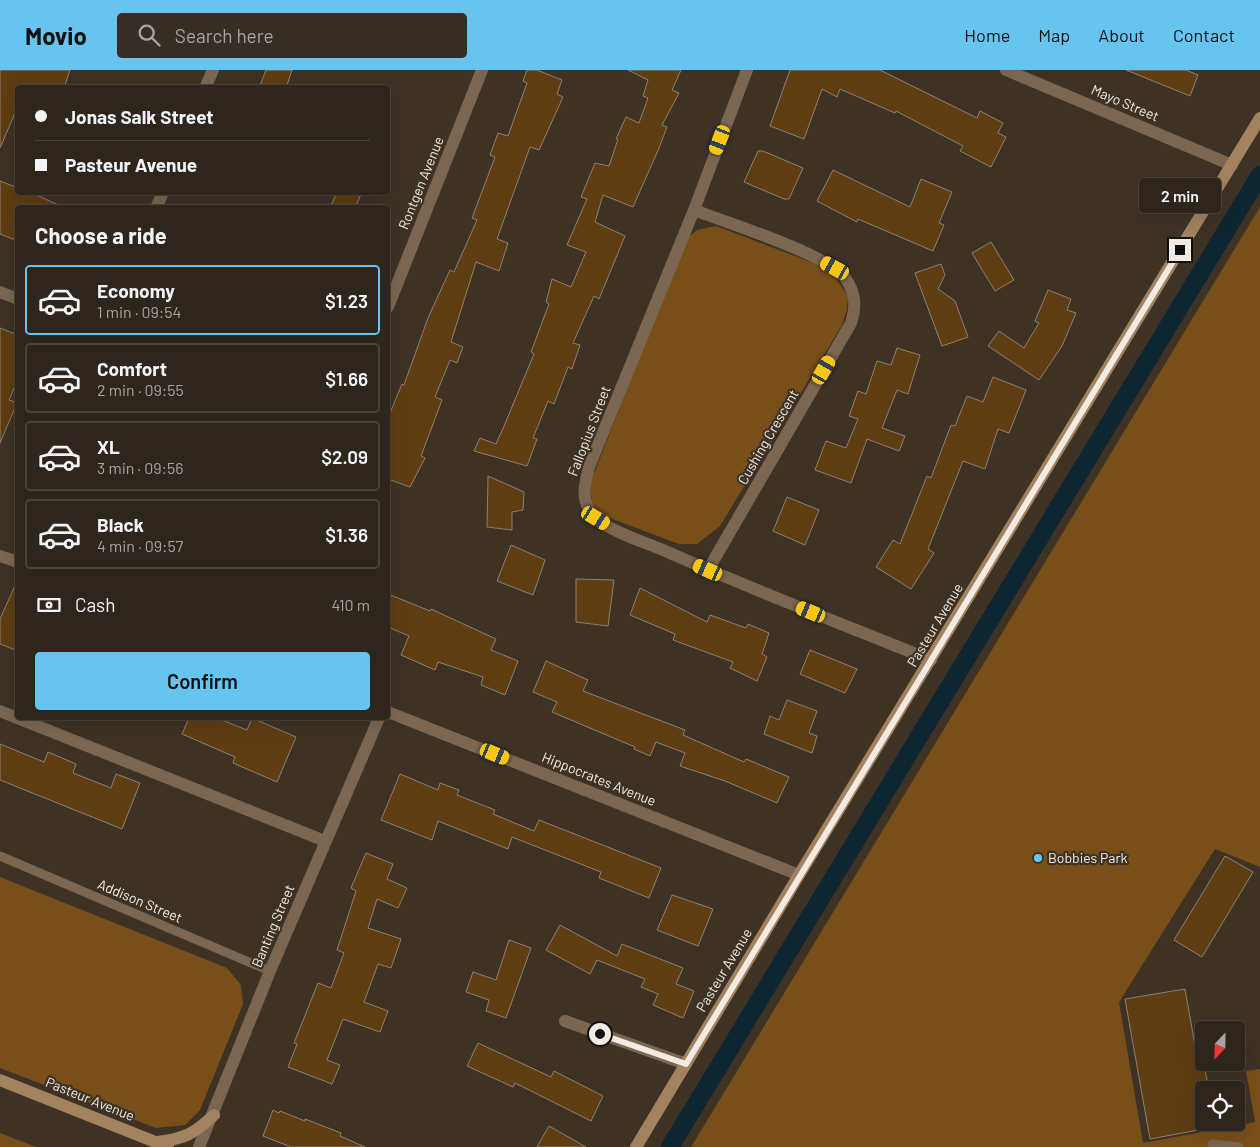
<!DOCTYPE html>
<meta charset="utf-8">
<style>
:root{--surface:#2e261c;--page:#362e25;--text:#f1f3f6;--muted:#a7a5a3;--line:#49433b;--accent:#66c4ef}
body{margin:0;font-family:Barlow,sans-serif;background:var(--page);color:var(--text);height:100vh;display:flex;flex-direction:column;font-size:19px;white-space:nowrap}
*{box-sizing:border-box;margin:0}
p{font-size:16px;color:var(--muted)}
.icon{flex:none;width:28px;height:28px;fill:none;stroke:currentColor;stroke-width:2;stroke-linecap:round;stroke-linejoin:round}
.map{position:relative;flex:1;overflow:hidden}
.side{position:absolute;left:15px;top:135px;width:375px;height:515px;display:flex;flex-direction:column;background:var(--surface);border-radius:5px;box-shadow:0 5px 20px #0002,0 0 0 1px var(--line)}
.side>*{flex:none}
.hud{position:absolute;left:15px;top:15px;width:375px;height:110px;border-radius:5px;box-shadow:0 5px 20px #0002,0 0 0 1px var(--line);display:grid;align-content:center;height:110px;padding:0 20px;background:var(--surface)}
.needle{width:32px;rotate:202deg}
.fabs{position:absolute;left:1195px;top:951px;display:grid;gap:10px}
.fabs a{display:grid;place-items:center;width:50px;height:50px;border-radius:5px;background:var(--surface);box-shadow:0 5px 20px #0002,0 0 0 1px var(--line);font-size:25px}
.end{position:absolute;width:22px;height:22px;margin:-11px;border:6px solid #f3ebe3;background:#111;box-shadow:0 0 0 2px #111}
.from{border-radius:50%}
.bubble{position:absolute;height:35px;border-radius:5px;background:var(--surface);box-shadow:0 5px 20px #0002,0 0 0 1px var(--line);font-size:16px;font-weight:600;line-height:35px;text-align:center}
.car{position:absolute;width:15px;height:30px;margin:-15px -8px;border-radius:6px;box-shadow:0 0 4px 1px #0007;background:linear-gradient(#f5c518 24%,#345 0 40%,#f5c518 0 76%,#345 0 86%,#f5c518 0)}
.hud b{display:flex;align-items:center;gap:18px;height:48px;font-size:19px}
.hud b+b{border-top:1px solid var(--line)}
.hud i{width:12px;height:12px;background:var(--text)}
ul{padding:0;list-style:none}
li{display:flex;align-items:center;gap:15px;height:70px;margin:0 10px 8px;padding:0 10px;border:2px solid var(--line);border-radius:5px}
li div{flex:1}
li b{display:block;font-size:19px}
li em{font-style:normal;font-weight:600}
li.selected{border-color:var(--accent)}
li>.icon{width:45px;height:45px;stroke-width:1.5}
h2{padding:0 20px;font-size:22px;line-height:60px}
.pay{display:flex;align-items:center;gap:12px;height:55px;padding:0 20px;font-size:19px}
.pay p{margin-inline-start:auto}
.cta{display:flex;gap:10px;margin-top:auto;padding:10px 20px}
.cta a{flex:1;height:58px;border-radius:5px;background:var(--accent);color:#111;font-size:20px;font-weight:600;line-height:58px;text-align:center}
header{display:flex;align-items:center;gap:30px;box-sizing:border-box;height:70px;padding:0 25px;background:var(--accent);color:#111}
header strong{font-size:24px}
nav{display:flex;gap:28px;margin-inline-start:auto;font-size:18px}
.search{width:350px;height:45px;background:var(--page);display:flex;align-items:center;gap:12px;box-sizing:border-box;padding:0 18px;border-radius:5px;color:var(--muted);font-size:19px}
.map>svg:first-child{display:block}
</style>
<header>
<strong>Movio</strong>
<div class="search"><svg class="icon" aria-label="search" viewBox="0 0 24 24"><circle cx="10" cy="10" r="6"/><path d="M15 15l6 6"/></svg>Search here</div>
<nav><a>Home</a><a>Map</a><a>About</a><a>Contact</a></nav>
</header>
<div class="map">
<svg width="1260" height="1077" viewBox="0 0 1260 1077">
<rect width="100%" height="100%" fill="#3e3225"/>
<path fill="#794f19" d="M1260,137V797L1215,779L1119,932L1143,1073L1255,1052L1246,1001L1260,999V1077H691Z
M716,156L813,193L833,204L848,226L847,240L842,255L720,456L697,474H679L602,445L592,432L590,418L593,406L686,169L697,160Z
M0,807L227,898L241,915L243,934L200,1040L185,1055L156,1058L0,998Z
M0,1063L36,1077H0Z"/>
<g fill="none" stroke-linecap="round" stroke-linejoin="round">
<path stroke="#0d2631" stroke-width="18" d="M670,1077L1260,105"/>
</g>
<path fill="#5f3d12" stroke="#8e8071" d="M0,0H70L64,18H18V36L0,78Z
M266,0H292L286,18H259Z
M527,0H537L562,10L557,24L563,27L539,80L530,77L497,169L508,173L499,201L476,192L451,272L463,277L457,293L450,290L435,327L442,330L421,386L425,388L410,417L388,409V348L402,314L404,315L428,248L450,200L454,202L477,150L472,148L495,87L490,85L498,63L508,66L527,13L523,11Z
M628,0H681L672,20L679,23L662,55L667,57L659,78L633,137L603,125L595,152L625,166L599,229L594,226L573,273L580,275L572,299L568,297L554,334L548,331L533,368L537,369L527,396L474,381L480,368L496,374L504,356L534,284L531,282L549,234L546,232L552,209L571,217L586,182L567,175L587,129L581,127L595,93L609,96L618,69H616L626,47L639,53L648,28L643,26L648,10Z
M790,0H880L977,48L980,41L1003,53L998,63L1006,67L991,97L960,81L963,76L896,41L895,43L840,19L837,27L822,19L804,69L770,56Z
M1126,0H1186L1198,5L1190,26Z
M758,81H763L803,98L789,129H784L744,112Z
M833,100L910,137L921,109L952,122L939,153L944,155L933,181L858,149L857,152L817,131Z
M0,111L18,118V122H30L65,138H18V171L0,164Z
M337,122H362L355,138H330Z
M991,172L1014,210L995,221L972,183Z
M941,194L945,205L938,219L955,231L968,267L942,276L915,203Z
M1048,220L1071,229L1067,240L1076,243L1062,276L1039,310L988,276L999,261L1024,278L1039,253L1035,251Z
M0,258L18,265V309L9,330L17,333L0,373Z
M897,278L920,285L908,324L897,320L882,358L905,366L899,381L867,369L851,413L815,400L826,371L846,378L858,349L849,346L858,321L866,324L877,291L891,295Z
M993,307L1026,320L1009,363L998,359L985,399L963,391L928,479L934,483L911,519L876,497L893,470L900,474L927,406L931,408L951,355L955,356L967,326L983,332Z
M488,406L524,422L523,440L512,442V460L487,457Z
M787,427L819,440L805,475L773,461Z
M511,475L545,490L533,525L497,511Z
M18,509V581L0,574V549Z
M576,509L614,510L608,556L576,552Z
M640,518L707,552L710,545L746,558L748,554L769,563L762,584L767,587L757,611L730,598L733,592L673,570L675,564L630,545Z
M388,524L430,541L431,539L496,569L491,580L518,591L505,625L481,615L483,607L438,592L435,600L401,585L409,566L388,557Z
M810,580L857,599L845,623L800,604Z
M546,591L588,610L583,621L685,660L683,665L744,692L746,689L789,707L777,733L725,711L680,696L685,683L656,672L650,686L634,679L635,677L552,642L557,632L533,622Z
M787,630L817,641L809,663L817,666L812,683L764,664L770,646L779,650Z
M189,648H217L247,660L252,648L296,667L277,712L233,693L235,687L182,664Z
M0,674L44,692L48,682L76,694L73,703L111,718L116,704L140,713L122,759L0,710Z
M400,704L438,720L440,713L459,720L457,725L495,740L493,744L534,761L539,750L661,798L649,828L599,808L601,802L512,767L508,779L438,751L432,770L381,750Z
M366,783L393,794L387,809L407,818L398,838L377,829L368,858L401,869L391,898L378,894L364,932L388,941L380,962L343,949L327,990L340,995L332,1014L288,997L297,974L294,973L318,913L331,918L344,883L337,880L356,821L351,818Z
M1225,786L1253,802L1202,887L1174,870Z
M672,825L713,839L698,876L657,860Z
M560,855L617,886L622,874L683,898L676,914L694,921L683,948L653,935L658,924L641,917L645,909L597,890L590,904L546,880Z
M509,870L531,878L506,948L486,941L489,930L466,922L473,902L496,910Z
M1185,919L1196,981L1201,979L1209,1020H1204V1059L1150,1069L1125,929Z
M478,973L551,1007L554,1001L603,1026L591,1051L515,1013L513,1017L467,996Z
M273,1040L279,1043L280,1041L305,1051V1049L341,1063L340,1066L365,1077H291L263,1066Z
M549,1056L586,1077H537Z"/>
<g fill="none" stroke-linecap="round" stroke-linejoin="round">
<path stroke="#7b6751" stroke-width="9" d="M0,786L270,901
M1212,1074L1239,1077"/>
<path stroke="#7b6751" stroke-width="12" d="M747,0L694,140L589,397C584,416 580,431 595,447C609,461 644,472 663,480C751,519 842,554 931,590
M1006,0L1232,95
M205,18L213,0
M156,138L163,122
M694,140C725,152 830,185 846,209C856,224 856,237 851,253L708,500
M0,222L18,229
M388,237L482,0
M0,486L18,492
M0,641L325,771
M388,642L799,805
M565,951L686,994
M199,1077L270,901L379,648"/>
<path stroke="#a2825f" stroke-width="12" d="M0,1010L168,1077
M157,1072C184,1069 194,1064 214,1045
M636,1077L799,805L1260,48"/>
</g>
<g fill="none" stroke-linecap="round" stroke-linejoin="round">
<path stroke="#f3ebe3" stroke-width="6" d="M600,964L686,994L1180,180"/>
</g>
<circle fill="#66c4ef" stroke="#3e3225" stroke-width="2" cx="1038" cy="788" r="5"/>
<g text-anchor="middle" stroke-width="4.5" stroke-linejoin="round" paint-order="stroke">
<g font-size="14" fill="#f3ebe3" stroke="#3e3225">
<text transform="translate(1125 33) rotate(23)" y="5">Mayo Street</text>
<text transform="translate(421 113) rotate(-68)" y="5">Rontgen Avenue</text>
<text transform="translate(589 361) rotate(-69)" y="5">Fallopius Street</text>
<text transform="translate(768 367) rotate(-60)" y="5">Cushing Crescent</text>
<text transform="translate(935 555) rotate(-59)" y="5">Pasteur Avenue</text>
<text transform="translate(599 709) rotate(22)" y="5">Hippocrates Avenue</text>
<text transform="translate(140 831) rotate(23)" y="5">Addison Street</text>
<text transform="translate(273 856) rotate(-67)" y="5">Banting Street</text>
<text transform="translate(724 900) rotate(-59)" y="5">Pasteur Avenue</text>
<text transform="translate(90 1029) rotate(22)" y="5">Pasteur Avenue</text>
</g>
<g font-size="14" fill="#f3ebe3" stroke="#3e3225" text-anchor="start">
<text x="1048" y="793">Bobbies Park</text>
</g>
</g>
</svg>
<div class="fabs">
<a><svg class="needle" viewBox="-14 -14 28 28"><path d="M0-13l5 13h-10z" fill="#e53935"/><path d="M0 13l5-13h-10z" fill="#a7a5a3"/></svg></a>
<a><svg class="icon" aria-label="locate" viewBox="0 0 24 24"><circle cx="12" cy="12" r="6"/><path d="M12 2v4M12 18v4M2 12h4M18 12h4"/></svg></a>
</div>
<i class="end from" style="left:600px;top:964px"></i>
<i class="end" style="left:1180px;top:180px"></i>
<div class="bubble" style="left:1139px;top:108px;width:82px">2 min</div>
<i class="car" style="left:720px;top:70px;rotate:201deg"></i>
<i class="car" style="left:835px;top:198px;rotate:299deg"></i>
<i class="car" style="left:824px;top:300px;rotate:30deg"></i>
<i class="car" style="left:596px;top:448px;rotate:121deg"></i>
<i class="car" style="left:708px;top:500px;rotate:294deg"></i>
<i class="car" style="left:811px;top:542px;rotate:292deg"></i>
<i class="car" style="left:495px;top:684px;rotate:112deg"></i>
<div class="hud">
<b><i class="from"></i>Jonas Salk Street</b>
<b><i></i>Pasteur Avenue</b>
</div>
<section class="side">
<h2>Choose a ride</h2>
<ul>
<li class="selected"><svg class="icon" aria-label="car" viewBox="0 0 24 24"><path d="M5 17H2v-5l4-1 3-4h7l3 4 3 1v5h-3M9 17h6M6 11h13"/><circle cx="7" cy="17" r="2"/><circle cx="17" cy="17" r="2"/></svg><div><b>Economy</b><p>1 min · 09:54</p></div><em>$1.23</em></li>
<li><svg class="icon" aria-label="car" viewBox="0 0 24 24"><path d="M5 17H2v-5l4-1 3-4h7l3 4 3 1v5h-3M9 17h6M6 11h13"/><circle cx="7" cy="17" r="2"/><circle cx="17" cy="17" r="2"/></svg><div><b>Comfort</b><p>2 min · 09:55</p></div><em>$1.66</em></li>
<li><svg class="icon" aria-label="car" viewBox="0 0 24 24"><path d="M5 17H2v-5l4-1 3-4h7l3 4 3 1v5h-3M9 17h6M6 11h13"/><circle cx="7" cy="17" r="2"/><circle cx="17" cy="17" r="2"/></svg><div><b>XL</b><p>3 min · 09:56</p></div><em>$2.09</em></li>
<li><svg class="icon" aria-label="car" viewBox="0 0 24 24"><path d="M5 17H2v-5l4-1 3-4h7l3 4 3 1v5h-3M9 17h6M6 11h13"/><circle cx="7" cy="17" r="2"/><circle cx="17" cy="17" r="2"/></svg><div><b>Black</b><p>4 min · 09:57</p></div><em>$1.36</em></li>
</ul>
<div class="pay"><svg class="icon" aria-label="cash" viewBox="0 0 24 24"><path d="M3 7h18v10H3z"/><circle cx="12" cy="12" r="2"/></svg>Cash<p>410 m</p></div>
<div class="cta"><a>Confirm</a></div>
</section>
</div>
